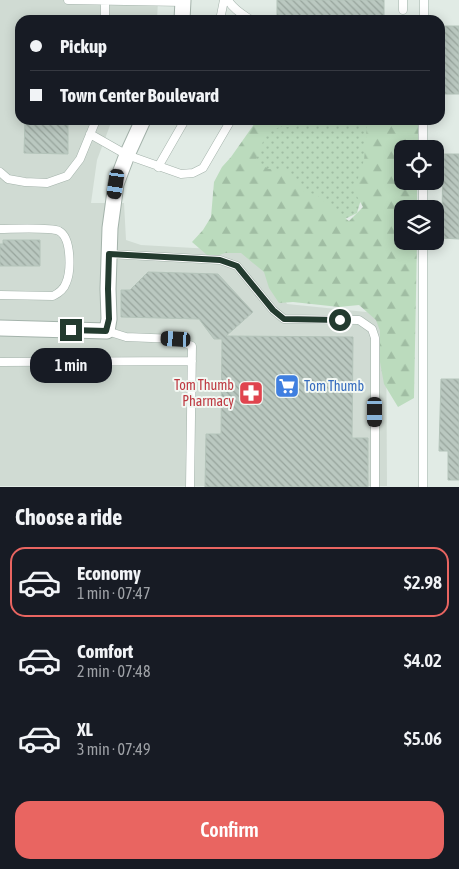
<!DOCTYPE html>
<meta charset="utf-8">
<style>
:root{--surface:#171b24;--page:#242831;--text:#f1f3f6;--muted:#9ea1a6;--line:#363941;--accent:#e96561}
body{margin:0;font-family:"Asap Condensed",sans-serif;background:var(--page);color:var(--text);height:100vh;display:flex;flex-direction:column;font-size:19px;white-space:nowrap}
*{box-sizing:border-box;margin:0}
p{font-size:16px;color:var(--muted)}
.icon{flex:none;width:28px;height:28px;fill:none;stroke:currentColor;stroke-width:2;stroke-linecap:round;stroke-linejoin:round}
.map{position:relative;height:487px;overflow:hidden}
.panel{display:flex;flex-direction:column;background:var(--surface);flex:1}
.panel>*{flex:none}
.hud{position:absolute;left:15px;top:15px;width:430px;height:110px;border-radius:15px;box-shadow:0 2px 12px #0003;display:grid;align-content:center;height:110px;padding:0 15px;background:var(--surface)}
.fabs{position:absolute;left:394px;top:140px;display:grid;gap:10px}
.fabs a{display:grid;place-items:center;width:50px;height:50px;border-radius:10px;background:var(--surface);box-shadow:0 2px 12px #0003;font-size:25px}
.end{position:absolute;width:22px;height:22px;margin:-11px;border:6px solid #233b2f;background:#fff;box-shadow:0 0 0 2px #fff}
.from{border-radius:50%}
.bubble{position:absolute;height:35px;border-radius:15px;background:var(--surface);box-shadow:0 2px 12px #0003;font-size:16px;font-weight:600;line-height:35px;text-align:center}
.car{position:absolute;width:15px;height:30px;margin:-15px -8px;border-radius:6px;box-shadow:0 0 4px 1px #0007;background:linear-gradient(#222 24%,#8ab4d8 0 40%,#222 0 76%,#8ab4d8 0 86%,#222 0)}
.hud b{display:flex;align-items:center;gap:18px;height:48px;font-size:19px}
.hud b+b{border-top:1px solid var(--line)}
.hud i{width:12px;height:12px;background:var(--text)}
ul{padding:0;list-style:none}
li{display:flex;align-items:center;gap:15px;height:70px;margin:0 10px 8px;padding:0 5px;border:2px solid transparent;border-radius:15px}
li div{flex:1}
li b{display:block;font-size:19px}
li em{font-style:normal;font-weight:600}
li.current{border-color:var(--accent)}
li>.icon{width:45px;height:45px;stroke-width:1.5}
h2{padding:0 15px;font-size:22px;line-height:60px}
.primary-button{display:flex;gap:10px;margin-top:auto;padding:10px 15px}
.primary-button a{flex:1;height:58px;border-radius:15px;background:var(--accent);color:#fff;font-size:20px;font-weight:600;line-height:58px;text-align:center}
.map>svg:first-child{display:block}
</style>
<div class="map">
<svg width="459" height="487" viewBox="0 0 459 487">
<defs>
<pattern id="grass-dots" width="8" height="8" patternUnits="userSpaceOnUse" patternTransform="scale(1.25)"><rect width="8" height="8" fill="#bbdbbd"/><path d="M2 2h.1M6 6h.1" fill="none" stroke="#a0bda3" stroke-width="1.8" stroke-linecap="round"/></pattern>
<pattern id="forest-firs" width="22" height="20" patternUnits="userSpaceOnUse" patternTransform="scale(1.25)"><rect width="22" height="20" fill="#bbdbbd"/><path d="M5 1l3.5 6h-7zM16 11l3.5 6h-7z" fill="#a0bda3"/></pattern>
<pattern id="building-back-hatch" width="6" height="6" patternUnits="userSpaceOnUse" patternTransform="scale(1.25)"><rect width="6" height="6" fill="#bac8c0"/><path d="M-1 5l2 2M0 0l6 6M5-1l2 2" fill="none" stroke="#97a49c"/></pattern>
</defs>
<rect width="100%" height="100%" fill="#e1ebe5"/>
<path fill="#d0dbd3" d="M0,0H158L157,20H20V120H112L97,160L91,203H124L126,240L141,245L212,249L238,247L268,271L287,304L386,314L387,486H0Z"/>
<path fill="url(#grass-dots)" d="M263,120H376V148L357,213L335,224L234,166Z"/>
<path fill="url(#forest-firs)" d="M257,120H298L297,127H281L267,131L256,160L268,169H288L303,191L317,195L333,210L349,221L363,207L354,191L364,160L366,140L367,120H418V149H402V181H417V209H402V241H417L414,398L398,407L384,384L380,362V331L376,320L359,305L339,307L293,302L279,303L269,288L264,272L241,253H225L219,255H207L192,242L203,230L211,217L214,182L222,167L231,157Z"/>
<path fill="url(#building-back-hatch)" stroke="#b4c4ba" d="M277,0H384V20H277Z
M441,26H459V94H443V66H440Z
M25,120H68V154L24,153Z
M443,154H459V239L440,238V218H442Z
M3,240H40V266H0V244H3Z
M148,272L218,274L253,312L226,336L353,337L352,438H368V487H205L206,434H221L222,339H214L199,319L121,317V290H130Z
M441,379H459V480H448V451H439Z"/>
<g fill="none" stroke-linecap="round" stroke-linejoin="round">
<defs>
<path id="lane" d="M68,0L183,2
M228,0C233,9 242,14 251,20
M403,0V10
M105,20V0
M220,20L224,0
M424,20V0
M90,134L127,155L181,174L193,173L203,168L231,120
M423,149V120
M158,167L185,120
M0,172L8,179L25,182L47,183L67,176L80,159L96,120
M423,209V181
M0,229C12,229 50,227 59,231C72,238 71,272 66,283C64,289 59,293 53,296L0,295
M109,254L220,260L237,266L273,310L284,319L359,320L372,329L375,338V487
M107,331L126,337L176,339L192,346L190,487
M0,362L192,361
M423,487V241"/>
<path id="street" d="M182,20L183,0
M0,328L107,331L109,319L108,289L110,228L116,184L127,155L143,120"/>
</defs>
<use href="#lane" stroke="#a4b3ab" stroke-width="9"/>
<use href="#street" stroke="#a4b3ab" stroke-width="17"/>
<use href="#lane" stroke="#fff" stroke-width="8"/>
<use href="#street" stroke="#fff" stroke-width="15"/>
</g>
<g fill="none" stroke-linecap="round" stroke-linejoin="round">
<path stroke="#233b2f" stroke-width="6" d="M71,330L106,331L109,319L108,289L109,254L220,260L237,266L273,310L284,319L340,320"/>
</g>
<defs>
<symbol id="supermarket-square" viewBox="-11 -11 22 22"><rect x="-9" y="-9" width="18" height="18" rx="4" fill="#3f7fe0" stroke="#f2f8f3"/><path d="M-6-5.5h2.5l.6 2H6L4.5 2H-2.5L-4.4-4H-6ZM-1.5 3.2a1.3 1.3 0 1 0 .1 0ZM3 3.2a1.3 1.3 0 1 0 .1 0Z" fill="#fff"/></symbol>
<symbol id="pharmacy-square" viewBox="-11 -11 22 22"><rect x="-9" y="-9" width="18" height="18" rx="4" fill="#e0444e" stroke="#f2f8f3"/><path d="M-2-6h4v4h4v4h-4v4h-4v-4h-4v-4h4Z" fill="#fff"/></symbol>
</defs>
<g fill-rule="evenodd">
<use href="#supermarket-square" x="273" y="372" width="28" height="28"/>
<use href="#pharmacy-square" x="237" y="379" width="28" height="28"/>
</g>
<g text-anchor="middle" stroke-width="4" stroke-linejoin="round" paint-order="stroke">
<g font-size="14" fill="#be3a42" stroke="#f2f8f3" text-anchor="end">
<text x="234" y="390">Tom Thumb<tspan x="234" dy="16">Pharmacy</tspan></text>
</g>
<g font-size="14" fill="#366cbe" stroke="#f2f8f3" text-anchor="start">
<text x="304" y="391">Tom Thumb</text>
</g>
</g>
</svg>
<div class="fabs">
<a><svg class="icon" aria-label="locate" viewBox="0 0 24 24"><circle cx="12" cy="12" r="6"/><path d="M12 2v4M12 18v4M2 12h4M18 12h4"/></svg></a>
<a><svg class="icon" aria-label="layers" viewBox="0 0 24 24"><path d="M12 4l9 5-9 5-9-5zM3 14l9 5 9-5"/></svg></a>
</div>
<i class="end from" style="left:340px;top:320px"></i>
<i class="end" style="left:71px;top:330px"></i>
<div class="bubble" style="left:30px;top:348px;width:82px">1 min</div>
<i class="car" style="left:116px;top:184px;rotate:188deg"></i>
<i class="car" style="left:176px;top:339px;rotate:273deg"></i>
<i class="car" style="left:375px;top:412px;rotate:180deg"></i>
<div class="hud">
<b><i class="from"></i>Pickup</b>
<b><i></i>Town Center Boulevard</b>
</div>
</div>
<section class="panel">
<h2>Choose a ride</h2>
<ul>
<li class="current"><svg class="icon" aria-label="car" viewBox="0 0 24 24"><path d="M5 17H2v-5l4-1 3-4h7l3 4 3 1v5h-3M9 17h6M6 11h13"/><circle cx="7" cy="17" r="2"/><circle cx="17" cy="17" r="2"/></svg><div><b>Economy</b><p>1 min · 07:47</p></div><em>$2.98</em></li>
<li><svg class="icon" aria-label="car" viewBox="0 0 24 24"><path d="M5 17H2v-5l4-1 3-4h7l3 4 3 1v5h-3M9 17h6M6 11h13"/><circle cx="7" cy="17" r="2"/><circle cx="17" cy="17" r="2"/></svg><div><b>Comfort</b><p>2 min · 07:48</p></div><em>$4.02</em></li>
<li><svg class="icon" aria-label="car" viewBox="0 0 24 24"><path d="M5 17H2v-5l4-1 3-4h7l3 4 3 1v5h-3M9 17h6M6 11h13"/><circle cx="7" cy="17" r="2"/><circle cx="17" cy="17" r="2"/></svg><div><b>XL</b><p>3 min · 07:49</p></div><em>$5.06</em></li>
</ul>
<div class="primary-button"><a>Confirm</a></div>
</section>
